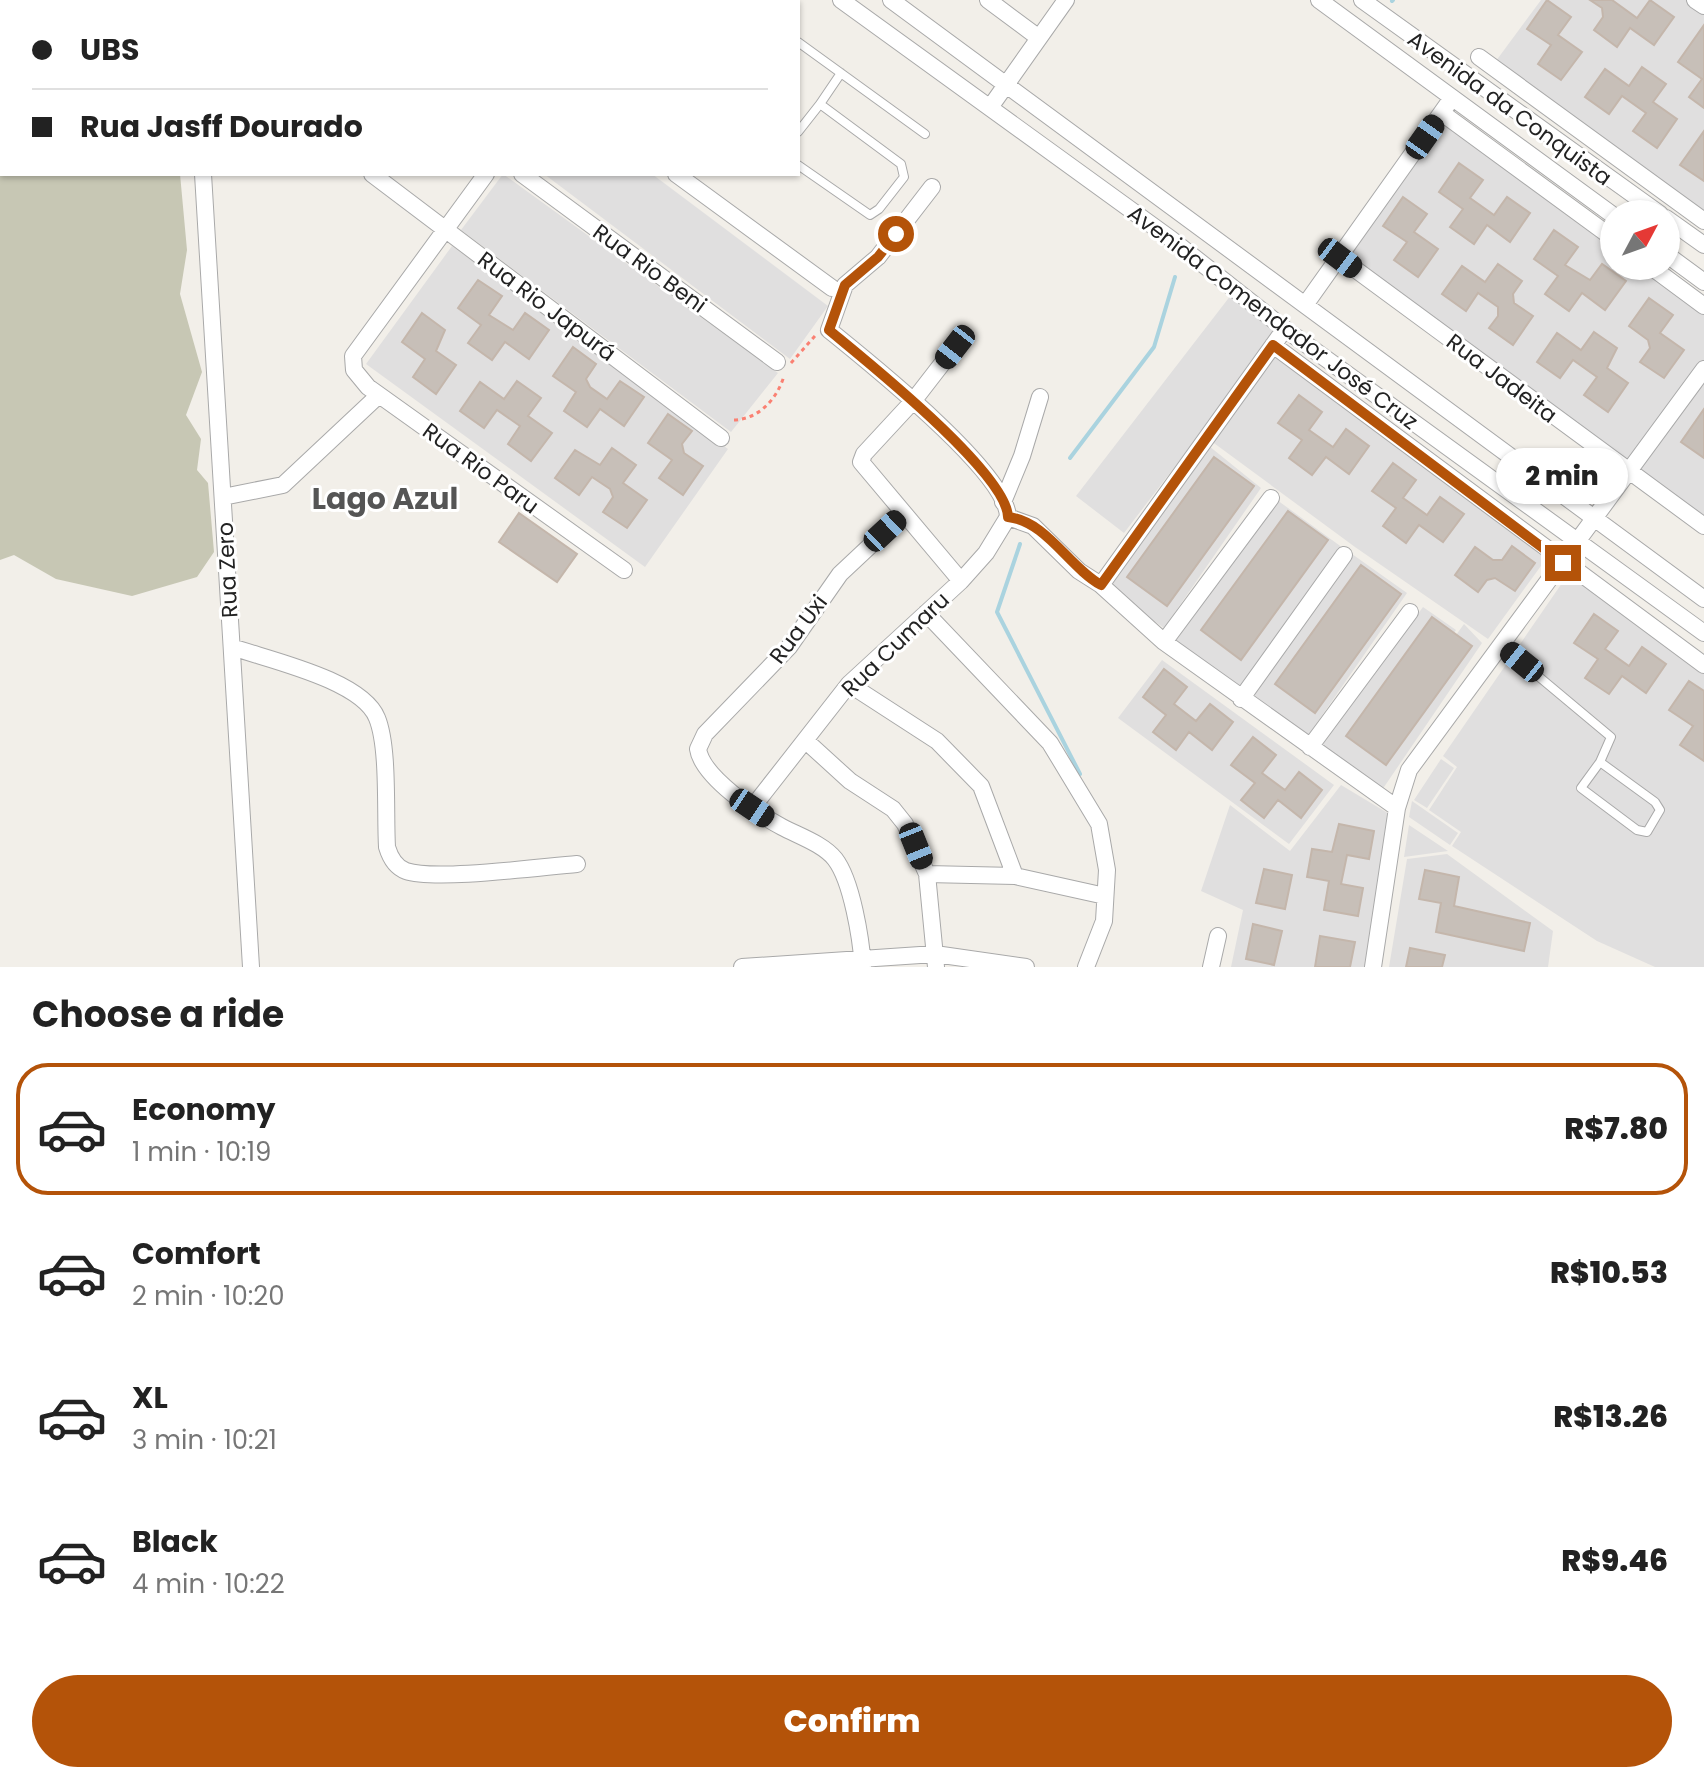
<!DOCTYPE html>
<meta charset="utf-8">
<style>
:root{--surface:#fff;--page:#f2f2f2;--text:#222;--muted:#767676;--line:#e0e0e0;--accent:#b45309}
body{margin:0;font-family:Poppins,sans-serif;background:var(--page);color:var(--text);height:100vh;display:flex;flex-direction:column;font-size:30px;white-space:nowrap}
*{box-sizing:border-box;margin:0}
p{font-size:26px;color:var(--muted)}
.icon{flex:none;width:44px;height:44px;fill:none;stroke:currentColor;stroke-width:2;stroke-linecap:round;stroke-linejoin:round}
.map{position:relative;height:967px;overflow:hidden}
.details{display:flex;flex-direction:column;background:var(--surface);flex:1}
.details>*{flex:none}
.top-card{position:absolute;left:0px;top:0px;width:800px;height:176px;box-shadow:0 2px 6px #0004;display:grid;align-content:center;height:176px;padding:0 32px;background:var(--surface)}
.needle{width:52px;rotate:49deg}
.controls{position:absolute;left:1600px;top:200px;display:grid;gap:16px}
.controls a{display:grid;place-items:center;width:80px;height:80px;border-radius:50%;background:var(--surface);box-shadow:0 2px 6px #0004;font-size:40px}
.end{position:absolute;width:36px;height:36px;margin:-18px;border:10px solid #b45309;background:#fff;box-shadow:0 0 0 4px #fff}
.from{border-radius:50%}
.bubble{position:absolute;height:56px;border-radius:28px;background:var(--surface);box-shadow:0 2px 6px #0004;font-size:26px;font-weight:800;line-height:56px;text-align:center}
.car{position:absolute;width:24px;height:48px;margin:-24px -12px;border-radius:10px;box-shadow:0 0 6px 2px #0007;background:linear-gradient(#222 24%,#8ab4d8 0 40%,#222 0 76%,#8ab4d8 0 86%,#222 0)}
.top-card b{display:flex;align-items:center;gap:28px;height:76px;font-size:30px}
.top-card b+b{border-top:2px solid var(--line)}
.top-card i{width:20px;height:20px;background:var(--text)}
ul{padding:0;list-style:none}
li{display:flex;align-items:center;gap:24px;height:132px;margin:0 16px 12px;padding:0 16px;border:4px solid transparent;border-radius:32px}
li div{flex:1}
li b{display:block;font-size:30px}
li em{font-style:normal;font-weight:800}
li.selected{border-color:var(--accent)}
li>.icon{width:72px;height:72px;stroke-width:1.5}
h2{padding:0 32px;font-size:36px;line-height:96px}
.cta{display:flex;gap:16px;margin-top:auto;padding:16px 32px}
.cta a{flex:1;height:92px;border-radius:48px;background:var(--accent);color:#fff;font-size:32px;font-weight:800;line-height:92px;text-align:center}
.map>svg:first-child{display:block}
</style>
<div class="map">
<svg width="1704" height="967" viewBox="0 0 1704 967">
<rect width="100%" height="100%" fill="#f2efe9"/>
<path fill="#e0dfdf" d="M1541,0H1690L1704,11V217L1493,65Z
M1441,120L1614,245V266H1643L1704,310V368L1629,468L1342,253Z
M503,174L778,373L731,432L461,230Z
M544,174H652L828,306L790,359Z
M452,246L728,449L645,567L366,364Z
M1231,295L1281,328L1124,533L1076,496Z
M1276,347L1546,559L1488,639L1355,547L1207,438Z
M1704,378V523L1634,472Z
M1204,442L1261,488L1164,628L1098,581Z
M1277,500L1343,548L1242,690L1175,642Z
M1352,554L1407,593L1307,737L1252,698Z
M1571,570L1704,671V967H1655L1597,941L1452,846L1461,832L1429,810L1457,767L1443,756Z
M1423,607L1456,630L1403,708L1464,624L1482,643L1382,790L1320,748Z
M1162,660L1334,785L1289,844L1118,718Z
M1441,759L1454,768L1427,808L1414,800Z
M1341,785L1401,821L1372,967H1231L1243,910L1201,891L1230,805L1290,851Z
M1412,801L1458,833L1450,845L1409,817Z
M1409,825L1448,851L1404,857Z
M1447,854L1553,931L1548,967H1389L1407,859Z"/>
<path fill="#c7c7b4" d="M0,0H179L2,2V174H180L187,250L180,294L202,372L186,415L201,439L197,470L208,483L214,552L197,577L132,596L56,579L14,555L0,560Z"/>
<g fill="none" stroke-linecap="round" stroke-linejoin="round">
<path stroke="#aad3df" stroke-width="4" d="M1392,1L1393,0
M1070,458L1154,347L1175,277
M1020,544L997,612L1080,774"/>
</g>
<path fill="#c7bfb8" stroke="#c4b6ab" stroke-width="2" d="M1547,0L1571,17L1558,35L1582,52L1561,80L1538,64L1551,45L1527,29Z
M1590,0H1612L1637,18L1650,0L1674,17L1654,45L1630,28L1617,47L1594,30L1603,17L1602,8Z
M1704,25V108L1689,97L1702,79L1678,62Z
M1642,67L1666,84L1653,102L1677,119L1657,148L1633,131L1646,113L1622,96L1609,114L1585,97L1605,69L1629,86Z
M1704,131V181L1680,165Z
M1459,163L1483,180L1470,198L1494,215L1507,197L1530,213L1510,242L1487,225L1474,244L1450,227L1463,209L1439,192Z
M1403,197L1427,214L1414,232L1438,249L1418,277L1394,260L1407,242L1383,226Z
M1554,230L1578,247L1565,265L1590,280L1602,264L1626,281L1605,310L1582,293L1569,311L1545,294L1558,276L1534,259Z
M1498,264L1522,281L1513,294L1514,303L1533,316L1513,345L1489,328L1498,316V307L1478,293L1466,311L1442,294L1462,266L1485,282Z
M478,280L502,296L489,315L513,330L525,313L549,330L529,359L505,342L492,360L468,343L481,325L458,308Z
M1649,298L1673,315L1660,333L1684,350L1664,378L1640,362L1650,348L1648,340L1629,326Z
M422,313L445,330L436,351L456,365L436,394L413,377L425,359L402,342Z
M1594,332L1617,348L1607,368L1628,383L1608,412L1584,395L1597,377L1573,360L1560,378L1537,362L1557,333L1581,350Z
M573,347L596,364L586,379L590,387L607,399L620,381L644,397L624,426L600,409L587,427L564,411L576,392L553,376Z
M517,381L541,398L528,416L552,433L531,461L508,444L520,426L497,410L484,428L460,411L480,382L504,399Z
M1299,395L1322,412L1309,430L1333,447L1346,429L1369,446L1349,474L1326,457L1312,475L1289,458L1302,440L1278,423Z
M1704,409V458L1681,442Z
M668,414L692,431L682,444L684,453L703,466L683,495L659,478L672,460L648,443Z
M612,448L636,465L623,483L647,500L627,528L603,512L613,497L610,489L592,477L579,495L555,478L575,450L600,465Z
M1214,457L1254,486L1167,606L1127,577Z
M1393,463L1416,480L1403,498L1427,515L1440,497L1464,514L1443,542L1419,525L1406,543L1383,526L1396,508L1372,491Z
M1288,511L1328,540L1241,660L1201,630Z
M519,513L577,554L557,582L499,542Z
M1512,546L1535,563L1515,591L1495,578L1487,580L1478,592L1455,575L1475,547L1493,560H1502Z
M1361,565L1401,594L1315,713L1275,684Z
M1594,614L1618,631L1605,649L1629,666L1642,647L1666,664L1646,693L1622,676L1609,694L1585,678L1598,659L1574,643Z
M1432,617L1472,646L1386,765L1346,736Z
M1164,669L1187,687L1174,704L1196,721L1210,704L1233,722L1212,750L1189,732L1176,750L1153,732L1166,715L1143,697Z
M1689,681L1704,691V761L1680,745L1693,726L1669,710Z
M1253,737L1276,755L1262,773L1285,790L1299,772L1322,790L1301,818L1278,800L1264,818L1241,800L1255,783L1231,765Z
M1339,824L1374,831L1369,859L1347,855L1341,884L1363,888L1358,916L1324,910L1329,881L1307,877L1312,849L1332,852Z
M1264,869L1292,875L1285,909L1256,903Z
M1425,870L1459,877L1454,906L1530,923L1524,951L1436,932L1441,903L1419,899Z
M1253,924L1282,931L1274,965L1246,959Z
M1320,936L1355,942L1350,967H1315Z
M1410,948L1445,955L1442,967H1406Z"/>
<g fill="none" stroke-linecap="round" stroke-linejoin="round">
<defs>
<path id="lane" d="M740,0L742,2
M798,42L925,134
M798,132L820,104
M798,165L870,215L879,209L904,177L901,164L820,104L841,73
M1501,645L1611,737L1600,762L1581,788L1637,830L1647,832L1660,810L1655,802L1600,762"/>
<path id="street" d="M195,0V2
M438,0L441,2
M841,0L1171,239L1285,329L1704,633
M891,0L1704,599
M988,0L1039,38
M1319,0L1614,216
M1362,0L1660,214
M1695,0L1704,6
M613,2L614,0
M1479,57L1704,221
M991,106L1066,0
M1442,113L1614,239
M203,174L251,967
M372,174L721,438
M486,174L353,356L354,370L368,387L624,570
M522,174L777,362
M676,174L832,288
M932,187L878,257L845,285L829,330C866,360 1007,472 1008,517
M1666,218L1704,245
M1666,254L1704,282
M1340,258L1704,526
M1650,266L1704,306
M1305,305L1452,98
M1273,345L1704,665
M955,347L914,400L864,454L861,462L961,581
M223,497L283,485L379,395
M1003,502L1022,456L1040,397
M1008,517L1033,526L1079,571L1101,585L1164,642L1397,808
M1101,585L1279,337
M926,613L1050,743L1099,824L1107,870L1104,921L1086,967
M1164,642L1271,498
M232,647C269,660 362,680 377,718C389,747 385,813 387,847C390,857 395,867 406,871C435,881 540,867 577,864
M849,684L937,741L981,786L1015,876
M1241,699L1344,555
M806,741L850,781L893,809L905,824L927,874L936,967
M1310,747L1410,612
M752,808L849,684L961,581L986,553L1008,517
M927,874L1015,876L1105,896
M742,967L935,954L1026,967
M863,967C861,939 852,881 835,859C823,844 799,836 782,827C758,814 702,777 698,749L705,734L789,647L840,574L904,514
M1211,967L1218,936
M1373,967L1397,808L1409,770L1704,369"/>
</defs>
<use href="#lane" stroke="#a9a9a9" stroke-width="10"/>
<use href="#street" stroke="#a9a9a9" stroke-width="18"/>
<path stroke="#fa8072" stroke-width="3" stroke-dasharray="4 4" stroke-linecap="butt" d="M791,363L815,336
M734,420C759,419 777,399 784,376"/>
<use href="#lane" stroke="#fff" stroke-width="8"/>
<use href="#street" stroke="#fff" stroke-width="16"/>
</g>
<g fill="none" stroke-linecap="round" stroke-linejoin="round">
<path stroke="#b45309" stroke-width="10" d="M896,234L878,257L845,285L829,330C865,360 1007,473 1008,517C1046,521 1069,567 1101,585L1273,345L1563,563"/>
</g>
<g text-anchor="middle" stroke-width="6" stroke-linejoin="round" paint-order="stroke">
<g font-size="22" fill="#222" stroke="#fff">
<text transform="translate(1510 108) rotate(36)" y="8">Avenida da Conquista</text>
<text transform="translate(650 268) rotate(36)" y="8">Rua Rio Beni</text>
<text transform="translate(547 306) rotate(37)" y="8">Rua Rio Japurá</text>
<text transform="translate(1273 317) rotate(37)" y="8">Avenida Comendador José Cruz</text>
<text transform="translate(1502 378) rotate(37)" y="8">Rua Jadeita</text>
<text transform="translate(481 468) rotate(36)" y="8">Rua Rio Paru</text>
<text transform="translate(227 570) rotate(-93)" y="8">Rua Zero</text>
<text transform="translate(798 629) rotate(-53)" y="8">Rua Uxi</text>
<text transform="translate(895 644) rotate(-44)" y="8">Rua Cumaru</text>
</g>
<g font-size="30" font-weight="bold" fill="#555" stroke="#fff">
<text x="385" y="509">Lago Azul</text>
</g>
</g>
</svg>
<div class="controls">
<a><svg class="needle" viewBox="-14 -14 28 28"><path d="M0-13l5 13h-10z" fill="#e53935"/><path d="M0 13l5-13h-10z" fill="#767676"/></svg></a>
</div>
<i class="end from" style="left:896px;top:234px"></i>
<i class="end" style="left:1563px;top:563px"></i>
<div class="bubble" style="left:1496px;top:448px;width:132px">2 min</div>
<i class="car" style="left:1425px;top:137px;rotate:35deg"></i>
<i class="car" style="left:1340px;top:258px;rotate:127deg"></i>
<i class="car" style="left:955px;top:347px;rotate:218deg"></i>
<i class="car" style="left:885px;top:531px;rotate:47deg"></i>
<i class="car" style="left:1522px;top:662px;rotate:309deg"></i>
<i class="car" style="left:752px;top:808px;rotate:124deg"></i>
<i class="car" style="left:916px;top:846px;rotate:158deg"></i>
<div class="top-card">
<b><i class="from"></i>UBS</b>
<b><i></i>Rua Jasff Dourado</b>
</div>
</div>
<section class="details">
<h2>Choose a ride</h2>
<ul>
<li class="selected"><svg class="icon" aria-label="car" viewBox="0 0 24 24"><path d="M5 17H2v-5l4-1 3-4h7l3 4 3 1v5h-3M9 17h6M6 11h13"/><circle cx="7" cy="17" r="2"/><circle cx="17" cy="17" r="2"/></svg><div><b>Economy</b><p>1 min · 10:19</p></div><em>R$7.80</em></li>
<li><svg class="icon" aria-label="car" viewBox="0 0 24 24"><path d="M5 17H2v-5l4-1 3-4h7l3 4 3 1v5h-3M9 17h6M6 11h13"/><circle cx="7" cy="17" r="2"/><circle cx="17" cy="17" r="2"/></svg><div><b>Comfort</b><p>2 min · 10:20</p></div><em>R$10.53</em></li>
<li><svg class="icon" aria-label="car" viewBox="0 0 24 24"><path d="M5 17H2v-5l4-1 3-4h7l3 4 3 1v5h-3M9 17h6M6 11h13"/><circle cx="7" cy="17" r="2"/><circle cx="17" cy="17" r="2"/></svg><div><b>XL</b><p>3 min · 10:21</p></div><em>R$13.26</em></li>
<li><svg class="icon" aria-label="car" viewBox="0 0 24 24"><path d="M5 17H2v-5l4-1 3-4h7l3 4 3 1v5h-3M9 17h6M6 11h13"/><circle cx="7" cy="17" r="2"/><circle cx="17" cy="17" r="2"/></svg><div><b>Black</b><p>4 min · 10:22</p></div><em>R$9.46</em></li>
</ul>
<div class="cta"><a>Confirm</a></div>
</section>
